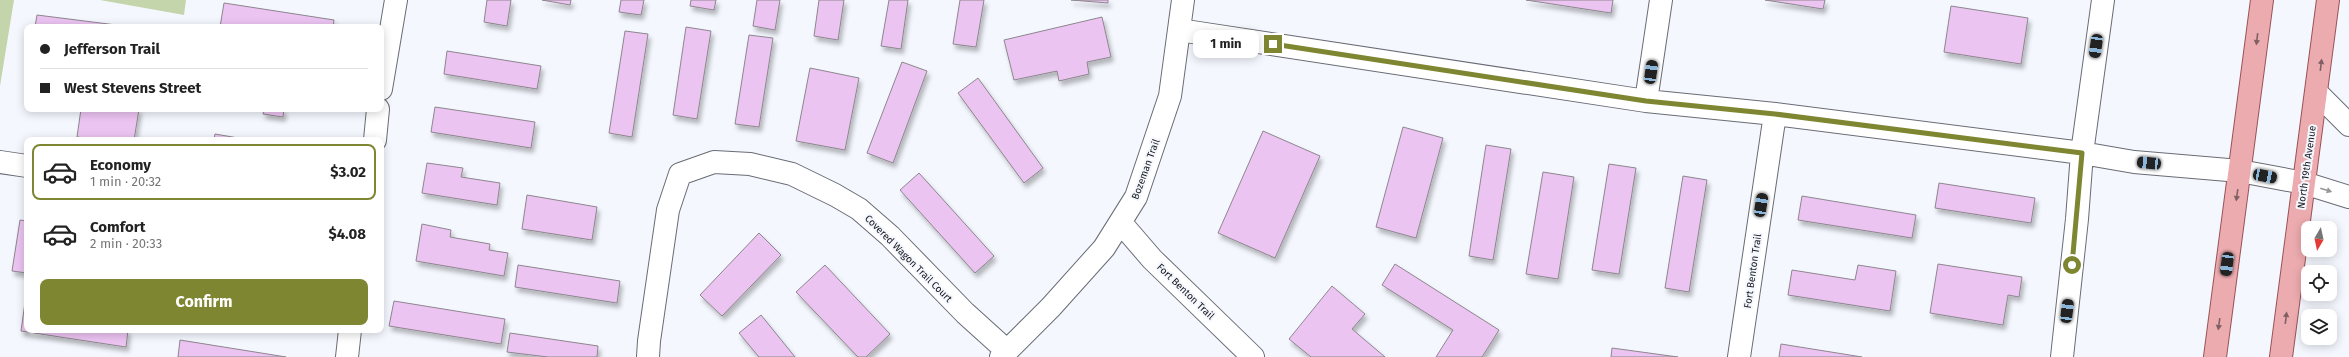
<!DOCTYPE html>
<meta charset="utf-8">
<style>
:root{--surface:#fff;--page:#f6f6f6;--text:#222;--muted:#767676;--line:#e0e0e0;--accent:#7e8631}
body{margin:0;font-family:"Fira Sans",sans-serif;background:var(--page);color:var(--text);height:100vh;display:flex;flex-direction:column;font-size:15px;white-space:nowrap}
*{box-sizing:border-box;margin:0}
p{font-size:13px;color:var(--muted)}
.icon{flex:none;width:22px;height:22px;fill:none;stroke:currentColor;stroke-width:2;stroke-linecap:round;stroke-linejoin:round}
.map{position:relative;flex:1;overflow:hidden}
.side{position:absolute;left:24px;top:137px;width:360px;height:196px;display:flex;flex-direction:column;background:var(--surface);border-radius:8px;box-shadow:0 2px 10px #0003}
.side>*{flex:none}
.banner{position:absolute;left:24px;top:24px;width:360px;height:88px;border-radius:8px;box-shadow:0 2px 10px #0003;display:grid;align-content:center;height:88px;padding:0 16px;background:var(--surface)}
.needle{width:26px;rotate:189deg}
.tools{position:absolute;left:2301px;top:221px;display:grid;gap:8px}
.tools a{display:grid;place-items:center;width:36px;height:36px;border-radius:8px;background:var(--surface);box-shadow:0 2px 10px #0003;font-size:20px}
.end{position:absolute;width:18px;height:18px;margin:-9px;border:5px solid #7e8631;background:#fff;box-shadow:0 0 0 2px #fff}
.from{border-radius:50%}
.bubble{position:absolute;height:28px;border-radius:8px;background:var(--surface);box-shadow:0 2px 10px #0003;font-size:13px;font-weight:700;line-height:28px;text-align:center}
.car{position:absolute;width:12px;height:24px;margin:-12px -6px;border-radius:5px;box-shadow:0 0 3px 1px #0007;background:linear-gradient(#222 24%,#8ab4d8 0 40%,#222 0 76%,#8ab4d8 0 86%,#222 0)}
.banner b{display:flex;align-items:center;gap:14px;height:38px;font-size:15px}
.banner b+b{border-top:1px solid var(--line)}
.banner i{width:10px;height:10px;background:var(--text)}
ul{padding:7px 0 0;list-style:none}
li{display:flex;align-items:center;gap:12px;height:56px;margin:0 8px 6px;padding:0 8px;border:2px solid transparent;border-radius:8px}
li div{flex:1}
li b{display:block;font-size:15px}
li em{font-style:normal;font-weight:700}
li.current{border-color:var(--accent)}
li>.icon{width:36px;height:36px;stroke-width:1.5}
.cta{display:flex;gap:8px;margin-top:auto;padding:8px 16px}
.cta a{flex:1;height:46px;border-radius:8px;background:var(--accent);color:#fff;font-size:16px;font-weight:700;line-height:46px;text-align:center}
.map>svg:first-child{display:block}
</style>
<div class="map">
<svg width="2349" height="357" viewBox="0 0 2349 357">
<defs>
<filter id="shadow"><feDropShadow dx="2.5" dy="4.5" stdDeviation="2" flood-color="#0004"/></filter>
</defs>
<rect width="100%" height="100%" fill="#f4f7fe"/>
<path fill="#c5d5ab" d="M0,0H14L0,86Z
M100,0H186L184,15Z"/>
<path fill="#ecc4f2" stroke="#8d868e" filter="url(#shadow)" d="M487,0H511L507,26L484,22Z
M542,0H571L570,5Z
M621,0H644L641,15L619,12Z
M691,0H716L714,10L690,6Z
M757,0H780L775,30L753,26Z
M819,0H844L838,40L814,36Z
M889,0H908L901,49L881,46Z
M960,0H984L976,47L953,44Z
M1071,0H1108V3Z
M1526,0H1613L1611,13Z
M1765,0H1825L1823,9Z
M224,3L334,20L333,27H220Z
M1951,6L2028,18L2021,64L1944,52Z
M37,15L132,27H35Z
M1102,17L1111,57L1087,62L1089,74L1059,81L1057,71L1014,80L1004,40Z
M686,27L711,31L697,119L673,115Z
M625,31L648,34L632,137L609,133Z
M749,35L773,38L759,127L735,124Z
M447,51L541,66L537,89L444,74Z
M902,62L927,71L893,163L867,153Z
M810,68L859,78L845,150L796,141Z
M978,78L1043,168L1024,183L958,93Z
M435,107L535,122L531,148L431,132Z
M81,109H139L134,140H98L77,137Z
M264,109H284L283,117L263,114Z
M1403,127L1443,138L1416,238L1376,227Z
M1263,131L1320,156L1275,258L1218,233Z
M215,134L250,140H214Z
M1486,145L1511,149L1493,260L1469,256Z
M427,163L463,168L461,177L500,183L497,205L422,193Z
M1609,164L1636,168L1619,274L1592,270Z
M1543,172L1574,177L1558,279L1526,274Z
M919,173L994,256L975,273L900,190Z
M1683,176L1707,180L1689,292L1665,288Z
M1939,183L2035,198L2031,223L1935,208Z
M527,195L597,207L592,240L522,229Z
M1802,196L1916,215L1912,238L1798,220Z
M20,220L27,221V273L12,271Z
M422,224L451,230L450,237L490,244L489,250L508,253L504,276L416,261Z
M759,233L781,255L722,316L700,295Z
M1395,264L1499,330L1482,357H1436L1453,330L1382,285Z
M1938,264L2022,277L2019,297L2008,295L2003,325L1930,313Z
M518,265L620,281L617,303L515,287Z
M825,265L890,334L866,357H858L796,292Z
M1858,265L1896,271L1890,311L1788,295L1792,270L1855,280Z
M1332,286L1365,314L1352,329L1385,357H1311L1289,339Z
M27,288V330H128L126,347L21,331Z
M394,301L505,319L501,344L389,326Z
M761,315L795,357H759L739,333Z
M510,333L598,346L597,357H548L507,352Z
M180,340L286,357H178Z
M1781,344L1862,357H1779Z
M1612,348L1678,357H1611Z"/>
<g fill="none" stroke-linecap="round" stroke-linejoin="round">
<defs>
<path id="minor" d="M1179,30L1646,101L1775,114L2082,153L2134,162L2240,171L2304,183L2349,197
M381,89L396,0
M2317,93L2349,125
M1646,101L1661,0
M375,140L378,109
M0,162L27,166
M1121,223L1152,259L1253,357
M347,357L350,330
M648,357L649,341L668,210L680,174L714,162L750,164L792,174L835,195L859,209L890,236L965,313L1007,351
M1001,357L1051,307L1104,248L1136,197L1170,96L1183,0
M1739,357L1775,114
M2062,357L2077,219L2082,153L2103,0"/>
<path id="major" d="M2215,357L2262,0
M2281,357L2328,0"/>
</defs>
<use href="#minor" stroke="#696c74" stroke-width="24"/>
<use href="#major" stroke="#985257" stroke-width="24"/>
<use href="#minor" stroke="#fff" stroke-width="22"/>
<use href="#major" stroke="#ecabaf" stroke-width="22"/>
</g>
<defs><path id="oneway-solid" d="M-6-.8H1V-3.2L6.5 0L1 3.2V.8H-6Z"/></defs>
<g fill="#806064">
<use href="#oneway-solid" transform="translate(2257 39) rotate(97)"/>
<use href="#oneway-solid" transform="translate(2321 65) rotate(-83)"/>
<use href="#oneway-solid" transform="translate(2237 195) rotate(98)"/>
<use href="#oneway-solid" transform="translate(2286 318) rotate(-83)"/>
<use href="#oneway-solid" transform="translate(2219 324) rotate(98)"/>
</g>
<use fill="#969698" href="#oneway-solid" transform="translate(2326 190) rotate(17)"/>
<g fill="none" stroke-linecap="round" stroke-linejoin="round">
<path stroke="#7e8631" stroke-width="5" d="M1273,44L1646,101L1775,114L2082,153L2072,265"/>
</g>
<g text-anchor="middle" stroke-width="4" stroke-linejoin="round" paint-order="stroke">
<g font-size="10" fill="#151619" stroke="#f4f7fe">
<text transform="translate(2306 167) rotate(-82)" y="4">North 19th Avenue</text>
<text transform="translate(1145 169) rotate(-70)" y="4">Bozeman Trail</text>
<text transform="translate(909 258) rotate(45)" y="4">Covered Wagon Trail Court</text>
<text transform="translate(1752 271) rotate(-82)" y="4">Fort Benton Trail</text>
<text transform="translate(1186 291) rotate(44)" y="4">Fort Benton Trail</text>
</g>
</g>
</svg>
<div class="tools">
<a><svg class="needle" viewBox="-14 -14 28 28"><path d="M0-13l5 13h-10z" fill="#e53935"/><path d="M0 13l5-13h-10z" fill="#767676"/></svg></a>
<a><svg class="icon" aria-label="locate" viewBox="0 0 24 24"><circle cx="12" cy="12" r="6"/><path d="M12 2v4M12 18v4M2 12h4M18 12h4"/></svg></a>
<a><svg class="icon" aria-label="layers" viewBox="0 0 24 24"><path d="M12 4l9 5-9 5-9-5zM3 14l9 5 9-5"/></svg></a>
</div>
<i class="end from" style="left:2072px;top:265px"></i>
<i class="end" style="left:1273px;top:44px"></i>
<div class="bubble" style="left:1193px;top:30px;width:66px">1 min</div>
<i class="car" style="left:2096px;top:46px;rotate:188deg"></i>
<i class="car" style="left:1651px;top:72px;rotate:8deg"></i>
<i class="car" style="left:2149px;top:163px;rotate:275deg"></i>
<i class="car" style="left:2265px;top:176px;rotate:101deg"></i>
<i class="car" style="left:1761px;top:205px;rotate:9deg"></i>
<i class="car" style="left:2227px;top:264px;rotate:187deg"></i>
<i class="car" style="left:2067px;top:311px;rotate:7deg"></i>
<div class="banner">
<b><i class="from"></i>Jefferson Trail</b>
<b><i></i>West Stevens Street</b>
</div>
<section class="side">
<ul>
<li class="current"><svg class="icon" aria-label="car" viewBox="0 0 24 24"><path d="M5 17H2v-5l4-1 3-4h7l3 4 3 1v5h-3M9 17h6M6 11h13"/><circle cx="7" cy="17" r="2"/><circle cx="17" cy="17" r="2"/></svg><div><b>Economy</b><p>1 min · 20:32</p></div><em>$3.02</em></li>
<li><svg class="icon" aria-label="car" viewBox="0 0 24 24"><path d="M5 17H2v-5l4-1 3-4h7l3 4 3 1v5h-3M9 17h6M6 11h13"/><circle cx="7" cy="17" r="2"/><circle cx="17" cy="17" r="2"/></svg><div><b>Comfort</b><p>2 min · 20:33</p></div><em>$4.08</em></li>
</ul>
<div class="cta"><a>Confirm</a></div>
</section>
</div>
